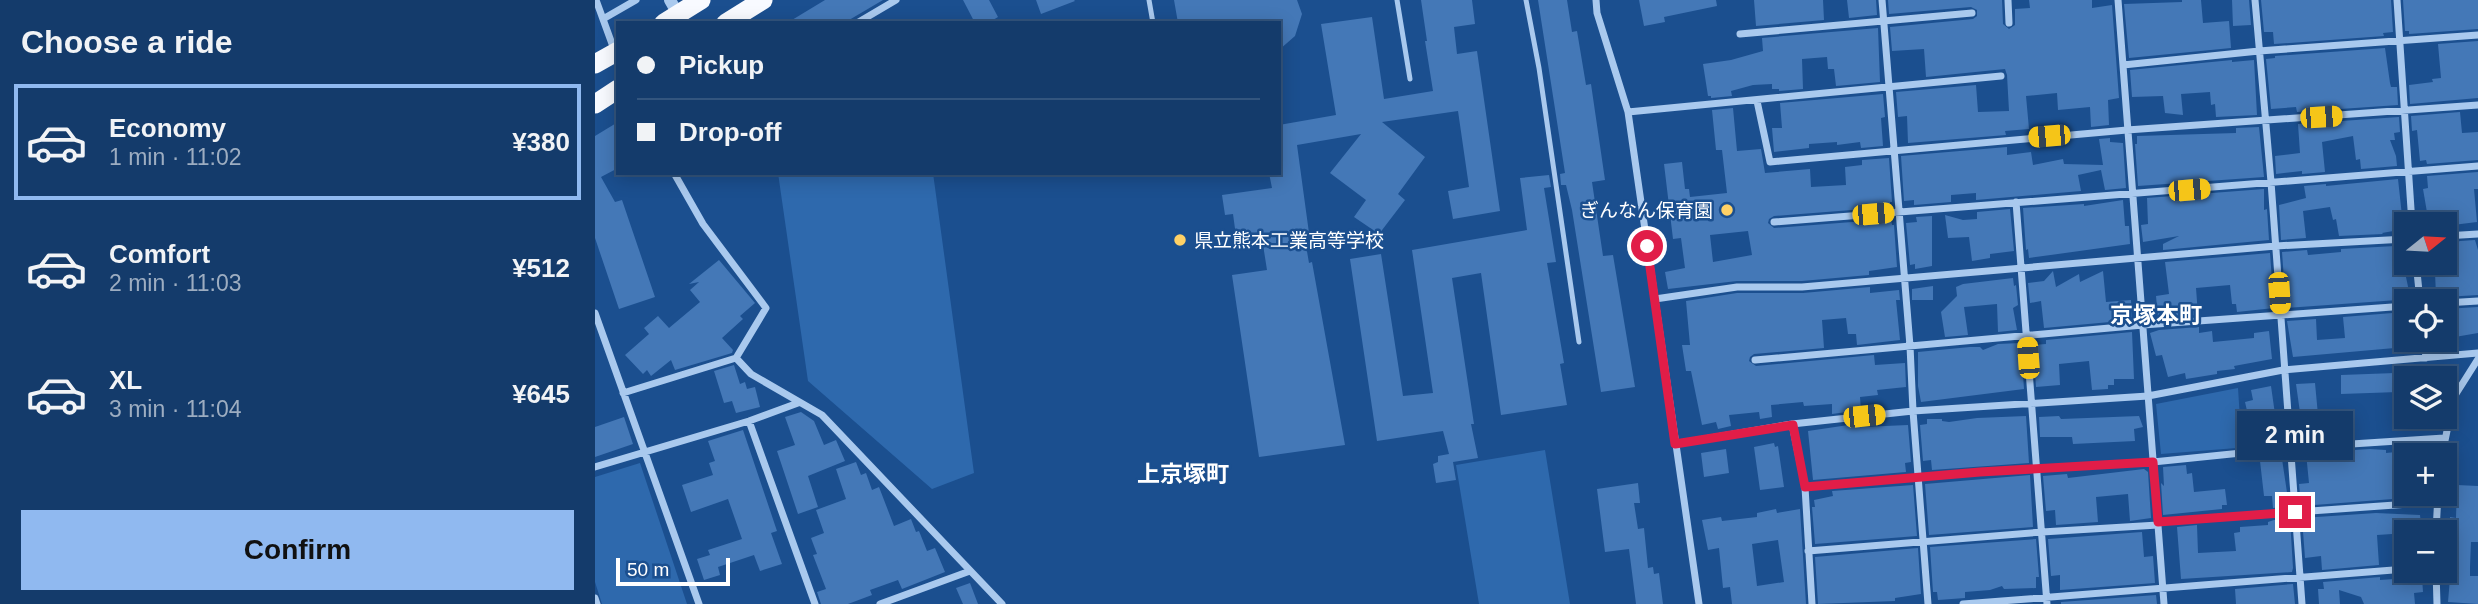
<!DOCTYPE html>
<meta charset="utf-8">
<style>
:root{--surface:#143b6b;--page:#1d4271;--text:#f1f3f6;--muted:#9dadc1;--line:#33557e;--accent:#90b9f0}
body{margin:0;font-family:Helvetica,"Noto Sans JP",sans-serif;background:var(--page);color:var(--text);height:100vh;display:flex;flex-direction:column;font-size:26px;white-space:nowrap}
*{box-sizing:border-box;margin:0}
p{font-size:23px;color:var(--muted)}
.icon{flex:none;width:38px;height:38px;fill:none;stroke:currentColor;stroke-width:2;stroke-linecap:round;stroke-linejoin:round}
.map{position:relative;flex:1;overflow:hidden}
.panel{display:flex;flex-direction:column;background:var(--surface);width:595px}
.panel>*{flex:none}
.guide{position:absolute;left:21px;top:21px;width:665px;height:154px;border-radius:0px;box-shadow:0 4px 18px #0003,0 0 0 2px var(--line);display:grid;align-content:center;height:154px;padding:0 21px;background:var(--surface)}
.needle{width:46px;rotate:72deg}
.buttons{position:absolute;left:1799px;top:212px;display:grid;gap:14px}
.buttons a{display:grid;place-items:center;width:63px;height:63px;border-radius:0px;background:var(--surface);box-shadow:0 4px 18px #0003,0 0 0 2px var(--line);font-size:35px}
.scale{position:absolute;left:21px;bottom:18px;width:114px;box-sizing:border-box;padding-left:7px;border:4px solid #fff;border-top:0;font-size:19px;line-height:24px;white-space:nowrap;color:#fff;-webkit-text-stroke:5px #1b4f8f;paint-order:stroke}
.end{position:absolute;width:32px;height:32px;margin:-16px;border:9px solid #e11d48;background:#fff;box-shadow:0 0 0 4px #fff}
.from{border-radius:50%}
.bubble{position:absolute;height:49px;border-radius:0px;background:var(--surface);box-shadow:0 4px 18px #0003,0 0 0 2px var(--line);font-size:23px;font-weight:600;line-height:49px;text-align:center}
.car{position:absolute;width:21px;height:42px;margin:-21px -10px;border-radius:9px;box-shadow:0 0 5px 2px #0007;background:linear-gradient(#f5c518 24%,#345 0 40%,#f5c518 0 76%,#345 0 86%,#f5c518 0)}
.guide b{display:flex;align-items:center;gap:24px;height:66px;font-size:26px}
.guide b+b{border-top:2px solid var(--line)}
.guide i{width:18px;height:18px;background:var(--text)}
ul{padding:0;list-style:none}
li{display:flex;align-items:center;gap:21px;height:116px;margin:0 14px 10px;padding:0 7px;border:4px solid transparent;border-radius:0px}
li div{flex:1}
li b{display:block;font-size:26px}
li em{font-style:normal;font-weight:600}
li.selected{border-color:var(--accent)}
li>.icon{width:63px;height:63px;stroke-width:1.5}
h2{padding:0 21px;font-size:32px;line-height:84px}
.cta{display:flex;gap:14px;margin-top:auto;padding:14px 21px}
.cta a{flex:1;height:80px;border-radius:0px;background:var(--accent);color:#111;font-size:28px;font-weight:600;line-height:80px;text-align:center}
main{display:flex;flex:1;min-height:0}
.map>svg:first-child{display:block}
</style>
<main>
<section class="panel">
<h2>Choose a ride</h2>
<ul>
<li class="selected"><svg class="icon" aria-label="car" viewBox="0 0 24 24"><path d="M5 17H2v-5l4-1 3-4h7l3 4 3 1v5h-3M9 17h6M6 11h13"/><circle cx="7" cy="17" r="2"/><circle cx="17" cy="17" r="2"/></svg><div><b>Economy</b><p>1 min · 11:02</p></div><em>¥380</em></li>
<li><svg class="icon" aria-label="car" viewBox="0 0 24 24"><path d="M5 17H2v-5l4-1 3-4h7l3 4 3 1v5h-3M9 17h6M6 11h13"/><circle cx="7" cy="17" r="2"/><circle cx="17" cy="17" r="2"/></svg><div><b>Comfort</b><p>2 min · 11:03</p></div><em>¥512</em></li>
<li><svg class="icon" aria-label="car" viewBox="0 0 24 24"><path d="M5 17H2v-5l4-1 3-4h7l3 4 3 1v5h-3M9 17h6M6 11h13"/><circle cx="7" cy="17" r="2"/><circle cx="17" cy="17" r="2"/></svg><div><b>XL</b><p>3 min · 11:04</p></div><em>¥645</em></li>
</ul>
<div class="cta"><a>Confirm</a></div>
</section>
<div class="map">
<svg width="1883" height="604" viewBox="0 0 1883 604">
<rect width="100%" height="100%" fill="#1b4f8f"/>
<path fill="#2e69ad" d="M183,173H338L379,473L337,489L213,381Z
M1643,388L1645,419L1665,418L1667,446L1566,454L1561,404Z
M950,450L975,604H884L861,465Z
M45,463L92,604H7L0,582V477Z"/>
<path fill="#4478b7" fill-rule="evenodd" d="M230,0H288L249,23H192Z
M368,0H394L403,17L393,23H380Z
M441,0H479L480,1L446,14Z
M579,0H702L707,14L700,36L684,50V23H583Z
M826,0H877L880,24L859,27L862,54L882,51L905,211L858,219L853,191L874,187L863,111L787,122L830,157L803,194L810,200L784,234L759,217L771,200L735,173L766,134L702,145L714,233L709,234L714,263L717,262L750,445L664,457L637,275L672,270L666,232L641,236L638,214L630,215L627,195L677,188L674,173H684V125L741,115L726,24L777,17L789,99L838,91L830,41H832Z
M943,0H972L977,32L982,31L991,85L996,84L1010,180L997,182L1008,256L1018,255L1040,387L1006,392L977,210L971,185H966L965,174L970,173Z
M1044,0H1121L1122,6L1069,17L1070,22L1049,26Z
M1159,0H1228L1229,20L1161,26Z
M1252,0H1281L1282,15L1254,18Z
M1293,0H1407L1408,24L1414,29L1420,25V9L1435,8L1434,0H1497V8L1517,5L1524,98L1513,100L1514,125L1496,127L1495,107L1463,110L1462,93L1431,96L1434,129L1410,131L1411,135L1313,143L1312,116L1303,117L1301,92L1381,85L1383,112L1414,111L1412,75L1410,69L1331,77L1329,49L1297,51L1295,27L1378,19L1382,16V10L1376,7L1294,14Z
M1587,0H1606L1608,23L1634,21L1636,48L1534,58L1529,4L1587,2Z
M1637,0H1654L1656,25L1638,26Z
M1666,0H1796L1798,32L1788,33L1789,36L1679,44L1678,32H1669Z
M1808,0H1883V29L1814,34V31H1810Z
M1283,28L1285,82L1241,86L1239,69H1233L1232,57L1207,59L1208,89L1184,91V89H1177V84L1158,85L1136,91L1137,96L1116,98V96H1113L1108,64L1136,60L1168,51L1167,38Z
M1883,41V98L1815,104L1814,85L1838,82L1837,79L1846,78L1843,44Z
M1790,48L1795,83L1796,87H1802L1803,105L1702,112L1701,107L1676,109L1671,59L1680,58V56Z
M1637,60V62L1659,60L1662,115L1621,117L1620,104L1616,105L1615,92L1586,94L1588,115L1570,113L1568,96L1537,97L1535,70Z
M1288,94L1290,117L1286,118L1288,146L1266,148L1265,142L1242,145V142L1214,144V148L1179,152L1177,128H1187L1185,103Z
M1138,108L1142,151L1166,149L1170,173L1215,169L1216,187L1251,185L1250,167L1267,165V160L1294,158L1297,202H1295V207L1179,216L1174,219L1173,223L1179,228L1296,219L1297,225H1299L1302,267L1274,271V275L1207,281H1142L1073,289L1070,272L1090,268L1086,238L1078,239L1069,164L1087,162L1090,189H1094L1095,197L1132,193L1127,150H1121L1117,110ZM1153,231L1157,255L1118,262L1115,235Z
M1865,112L1867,133L1883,132V160L1832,164L1831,160L1825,161L1822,130L1817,131L1816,116Z
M1804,117L1805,132L1799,133L1800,140H1795L1801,156L1802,166L1766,169L1765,159L1761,160L1758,136L1727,142L1730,172L1707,174V171L1681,174L1680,156L1705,153L1703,124Z
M23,122V168L6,177L20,202L27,200L60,297L24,309L0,238V136Z
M1664,127L1669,177L1543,186L1540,144H1542V136L1641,133V128Z
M1515,138V142L1528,143L1531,188L1510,190L1506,170L1483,175L1486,191L1381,200V193L1356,195V202L1319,205V200L1309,201L1306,156L1412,147V155L1436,152L1438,165L1468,159L1469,164L1508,165L1504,139Z
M1883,172V189H1879L1882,222L1850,226V224H1834L1828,189L1833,188L1832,176Z
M954,175L956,187L949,188L961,262L952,263L969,363L965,364L972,405L906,415L886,273L857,278L879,424H876L883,458L858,462L861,480L841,483L838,464L843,462V456L854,454L848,431L782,441L755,259L786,254L808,396L838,393L817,250L932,230L925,178Z
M1803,179L1808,225L1804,226V230L1787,233L1788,234L1744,236L1741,219L1738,220L1735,207L1708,211L1711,238L1686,240L1684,205L1711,198L1709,186L1731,184V186Z
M1669,189V210L1672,209L1674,240L1568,250V244L1584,236L1548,242L1546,225L1553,224L1552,198Z
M1528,200L1530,226H1534L1535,244L1434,258L1433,249L1431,250L1428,208L1489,204V206Z
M1415,209L1419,251L1395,254V258L1377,261L1374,237L1353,238L1350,215L1368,220L1382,219V212Z
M1337,216V266L1320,269V264L1315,265L1311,223L1322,222L1321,217Z
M1880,240L1883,250V295L1850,297V294L1841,295L1840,273L1828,275L1827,262H1850V247L1865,241Z
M1800,246L1811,255V262H1815L1816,276L1811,277L1815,296L1802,298L1803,300L1691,308L1687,252L1712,250L1713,255L1746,252V249Z
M1675,253L1679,308L1642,312L1641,304H1637L1635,285L1601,288L1603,315L1563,318L1561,296L1574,294L1570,262Z
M124,260L160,303L145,316L148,319L127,338L138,350L137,353L80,370L76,360L56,376L52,370L48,374L30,355L54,334L49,328L63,316L74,328L105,302L95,290L104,282L94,284Z
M1458,271L1461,287L1484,274L1485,282L1508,271L1511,302L1536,300L1537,320L1449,328L1446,301L1435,303L1433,283L1449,281Z
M1418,278L1419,286L1421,285L1423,305L1418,308L1422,330L1403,332L1402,304L1369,307L1373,335L1350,337L1346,312L1362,296L1361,287L1368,284Z
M1338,286V300H1317V289Z
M1275,287V293L1304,290L1305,300H1301L1305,340L1262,345L1261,334H1253L1251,318L1227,320L1229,348L1159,354L1155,357L1154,361L1161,366L1279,355L1280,365L1310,363L1311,387L1282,390L1283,395L1265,397L1266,410L1237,414V404L1209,406L1208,402L1176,405L1177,417L1165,419L1164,412L1134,415L1136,426L1123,429L1121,422L1107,425L1096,371H1091L1087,345H1095L1091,301L1142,293H1208Z
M1883,307V333L1860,337L1850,345V309Z
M1810,312L1811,347L1698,357L1692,321L1721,319L1722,340L1750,338L1748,317Z
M1604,327V333L1617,331L1618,342L1659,338V333L1674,331L1677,359L1639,366L1640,369L1622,371V374L1591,379L1590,373L1573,377L1567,355L1561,356L1555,333L1564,330Z
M1537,332L1539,379H1519V385H1513V389L1497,390L1494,361L1464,364L1465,385L1441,387L1438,345L1451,344V340Z
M1426,343L1429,389L1326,402L1323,386V352L1375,347H1385L1388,350L1403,344Z
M139,365L145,384L150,382L152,389L160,387L165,407L141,413L137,401L129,403L119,371Z
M1800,373L1803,392L1746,394V375Z
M1720,383L1723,415H1726L1727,419L1756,415L1759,438L1709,441L1701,384Z
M1676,386L1683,435L1671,437L1668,412L1653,415L1650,402L1658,400L1656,390Z
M206,412L219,421L229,445L241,440L250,461L213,476L223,507L203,514L182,451L200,445L190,417Z
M1431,416L1434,463L1337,470L1336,460L1328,461L1325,425L1332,424V419H1347V421L1354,422L1382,418Z
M1464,416L1466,419L1544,416L1548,427L1539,429L1540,441L1478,444L1477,437H1445L1444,417Z
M29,417L38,444L0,457V427Z
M1267,423V427L1313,425L1316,462L1310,463L1311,472L1218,480L1213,431Z
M148,430L182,531L176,533L187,564L165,571L159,555L123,567L125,575L109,580L102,559L115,555L113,550L147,539L133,499L96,512L87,485L118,475L114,463L120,461L113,441Z
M1179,443L1180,447L1183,446L1189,487L1165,490L1159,447Z
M1131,449L1134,473L1109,477L1106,453Z
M1775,449L1791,450V453L1811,451V498L1706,506L1704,484L1714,483L1711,453Z
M1687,459L1694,506L1678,508L1677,496H1669L1665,461Z
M261,462L266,475L271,473L277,490L284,487L299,526L316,519L321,532L324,531L332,551L340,548L350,572L307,589L303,580L275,590L277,595L253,604H226L222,592L231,589L218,555L222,554L216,538L229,533L221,510L251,499L241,469Z
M1591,465L1592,474L1597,473L1599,492L1630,489L1632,505H1627V509L1568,515L1566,483L1569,486L1568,467Z
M1549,469L1553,472L1556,518L1535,521L1533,494L1501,497L1503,522L1461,525L1460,510L1451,511L1448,476L1472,474L1473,478Z
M1435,475L1438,527L1334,535L1330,484Z
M1043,483L1045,503H1039L1043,529L1049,528L1053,568L1058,567L1059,574L1064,573L1068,604H1041L1034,549L1010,552L1002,489Z
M1318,485L1322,536L1220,544L1217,507H1220L1219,500L1238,496L1237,491Z
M1862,485L1883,486V542H1876L1875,567V576H1883V604L1853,602L1856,566L1855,517L1861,518Z
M1181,509L1182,513L1205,509L1211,604H1137L1135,587L1128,588L1124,548L1113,550L1107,520L1126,517L1127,521L1162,517V513ZM1183,540L1189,582L1162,586L1157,544Z
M1781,513L1825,515L1827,532L1782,535L1784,565L1727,570L1726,556L1710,558L1707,518Z
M1695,519L1698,568L1697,572L1586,579L1582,527L1602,525L1603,553L1641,551L1639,533L1645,532V527L1673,525V522L1679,520Z
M1547,532L1549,557L1558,556L1560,583L1465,590V575L1456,576L1453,539Z
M1441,539L1444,577H1441V588L1409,589L1407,586L1395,590L1370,592V598L1343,600L1342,592H1338L1335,547Z
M1323,548L1326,594L1300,598V601L1223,604L1220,557Z
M1785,577V580L1827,577L1828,592L1819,593L1820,604H1769L1766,597L1744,590L1745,604H1724L1723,589H1729L1728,582Z
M375,583L383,604H368L361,588Z
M1698,584L1700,604H1641L1640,589Z
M1561,595L1562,604H1466V602Z"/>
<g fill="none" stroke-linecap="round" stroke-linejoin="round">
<path stroke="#a9c9ee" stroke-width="5" d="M554,0L558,23
M802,0L815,79
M931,0L944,68L984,342"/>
<path stroke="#a9c9ee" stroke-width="7" d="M1,0L20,52
M1001,0L1002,13L1033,112L1104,604
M1287,0L1315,346L1318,411L1333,604
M1413,0L1414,23
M1523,0L1569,604
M1660,0L1676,182L1707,604
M1802,0L1817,224
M8,19L41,0
M262,23L301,0
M1145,34L1377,13
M1528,65L1664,51L1883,35
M1162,101L1175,162L1532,130L1883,105
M1033,112L1406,76
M79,173L108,224L171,308L141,358L156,374L227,415L407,604
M1421,202L1452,604
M1179,222L1883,166
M1850,236L1883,234
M1821,262L1825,301
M1060,299L1142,287H1207L1681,246L1811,239
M1850,303L1883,301
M0,313L104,604
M1829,340L1831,358
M1160,360L1548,325L1811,306
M28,393L141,358
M154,421L220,604
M1197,424L1210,487L1217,604
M1080,444L1197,424L1318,411L1553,396L1688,370L1883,353
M1847,455L1859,397L1883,359
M0,467L154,421L203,403
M1210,487L1385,472L1558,462L1695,448L1849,438
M1563,522L1842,502
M1841,532L1843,494
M1213,551L1447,532L1563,525
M1841,570L1842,604
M0,598L2,604
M285,604L375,571
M1368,604L1811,569"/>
<path stroke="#a9c9ee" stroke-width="12" d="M75,0L88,23"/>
<path stroke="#f8faff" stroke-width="19" d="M69,23L106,0
M131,23L168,0
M0,64L23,51
M0,104L23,89"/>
</g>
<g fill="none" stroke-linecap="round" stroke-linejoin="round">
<path stroke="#e11d48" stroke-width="9" d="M1052,246L1080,444L1198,425L1210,487L1385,472L1558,462L1563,522L1700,512"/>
</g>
<g fill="#ffd166" stroke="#1b4f8f" stroke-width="2.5">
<circle cx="1132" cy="210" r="7"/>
<circle cx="585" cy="240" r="7"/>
</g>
<g text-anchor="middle" stroke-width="5" stroke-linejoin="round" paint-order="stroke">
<g font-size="19" fill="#fff" stroke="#1b4f8f" text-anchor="end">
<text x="1118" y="217">ぎんなん保育園</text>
<text x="599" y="247" text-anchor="start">県立熊本工業高等学校</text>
</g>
<g font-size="23" font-weight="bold" fill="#fff" stroke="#1b4f8f">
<text x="1561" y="323">京塚本町</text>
<text x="588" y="482">上京塚町</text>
</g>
</g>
</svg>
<div class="buttons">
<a><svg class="needle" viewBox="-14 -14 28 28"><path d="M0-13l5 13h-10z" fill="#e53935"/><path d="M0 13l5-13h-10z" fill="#9dadc1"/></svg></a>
<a><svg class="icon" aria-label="locate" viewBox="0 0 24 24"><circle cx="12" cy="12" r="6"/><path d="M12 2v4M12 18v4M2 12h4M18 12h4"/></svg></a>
<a><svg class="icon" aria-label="layers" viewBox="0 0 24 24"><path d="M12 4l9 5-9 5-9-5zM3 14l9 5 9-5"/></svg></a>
<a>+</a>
<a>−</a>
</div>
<div class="scale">50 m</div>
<i class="end from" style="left:1052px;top:246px"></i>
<i class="end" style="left:1700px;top:512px"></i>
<div class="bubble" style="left:1642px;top:411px;width:116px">2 min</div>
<i class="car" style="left:1726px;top:117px;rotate:86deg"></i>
<i class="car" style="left:1454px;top:136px;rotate:265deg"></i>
<i class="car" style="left:1594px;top:190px;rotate:85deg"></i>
<i class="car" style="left:1278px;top:214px;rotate:85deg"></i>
<i class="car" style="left:1684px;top:293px;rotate:176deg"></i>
<i class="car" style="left:1433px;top:358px;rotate:356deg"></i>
<i class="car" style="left:1269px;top:416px;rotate:84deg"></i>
<div class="guide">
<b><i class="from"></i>Pickup</b>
<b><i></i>Drop-off</b>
</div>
</div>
</main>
